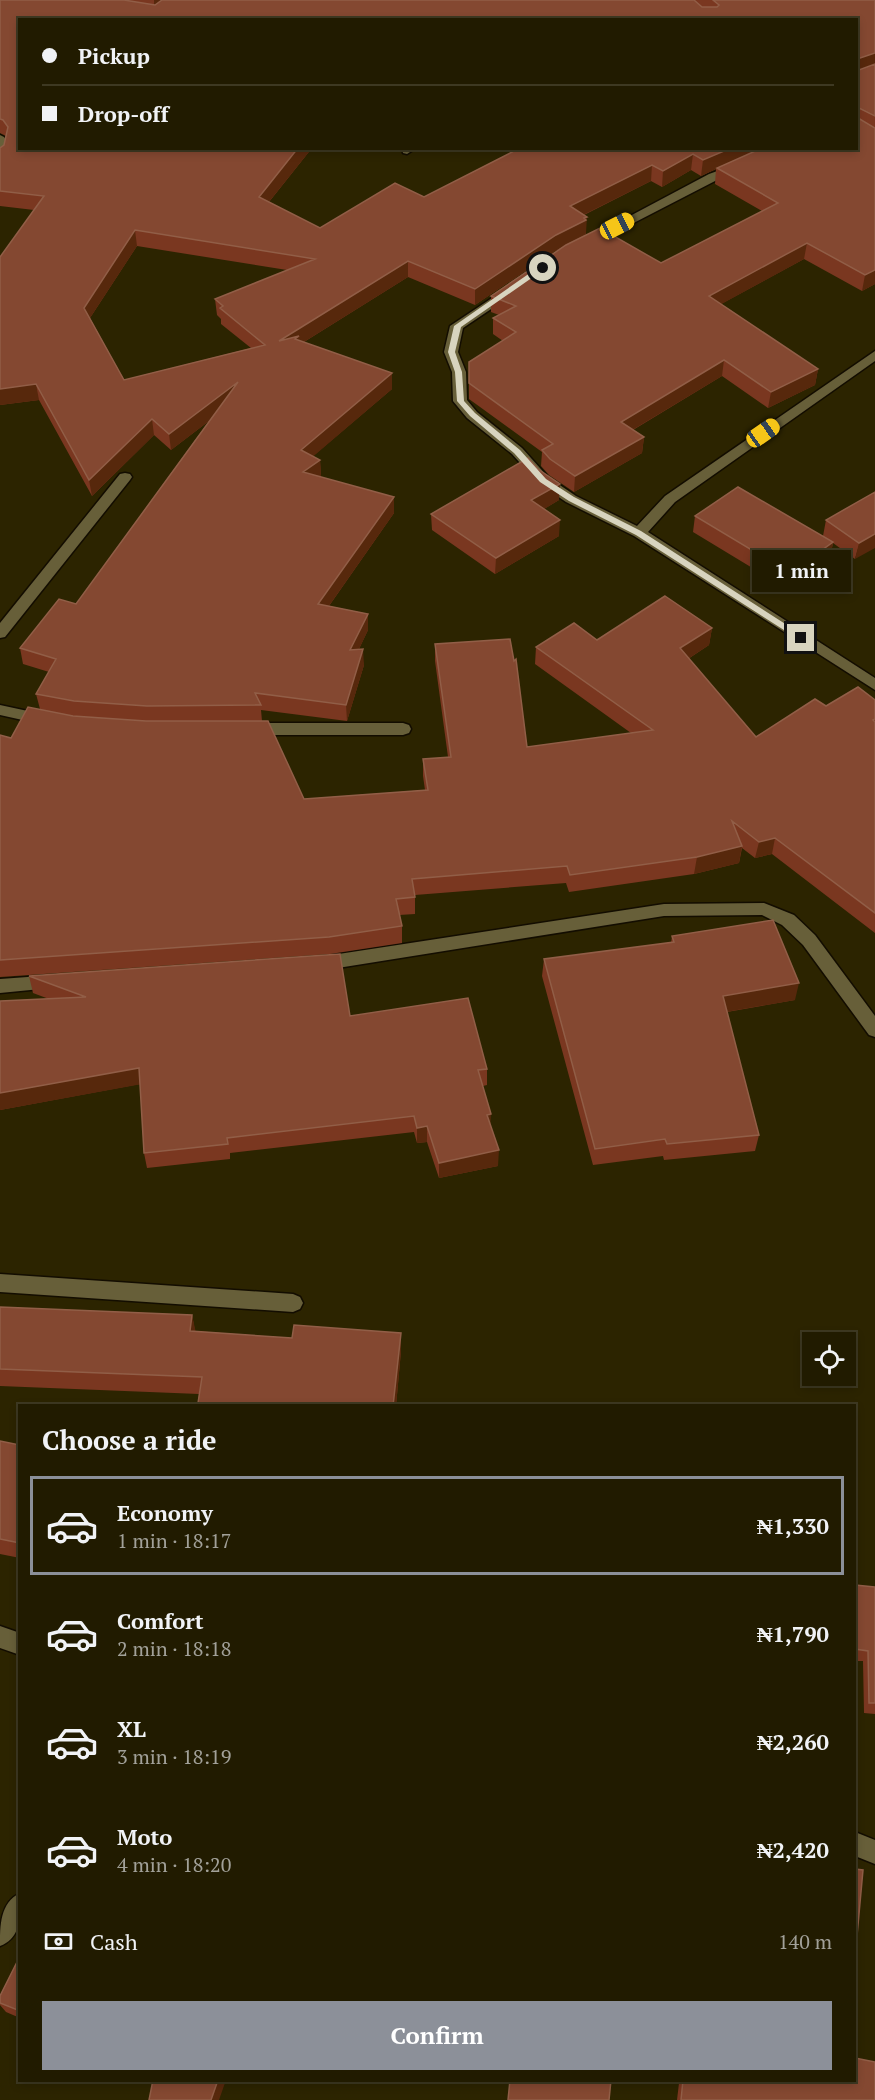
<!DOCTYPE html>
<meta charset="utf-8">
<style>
:root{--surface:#211b00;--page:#29240a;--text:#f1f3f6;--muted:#a2a199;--line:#3e3922;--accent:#8c9099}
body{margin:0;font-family:"PT Serif",serif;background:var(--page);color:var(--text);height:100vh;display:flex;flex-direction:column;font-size:22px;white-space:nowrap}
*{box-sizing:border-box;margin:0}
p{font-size:20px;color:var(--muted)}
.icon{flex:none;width:33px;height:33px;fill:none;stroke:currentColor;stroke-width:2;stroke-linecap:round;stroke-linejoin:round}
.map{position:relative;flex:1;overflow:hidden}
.sheet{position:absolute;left:18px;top:1404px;width:838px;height:678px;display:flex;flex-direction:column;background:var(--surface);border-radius:0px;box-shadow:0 3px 9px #0003,0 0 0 2px var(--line)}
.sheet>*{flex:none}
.guide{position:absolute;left:18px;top:18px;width:840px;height:132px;border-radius:0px;box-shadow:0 3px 9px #0003,0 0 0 2px var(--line);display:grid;align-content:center;height:132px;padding:0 24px;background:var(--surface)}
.tools{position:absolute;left:802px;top:1332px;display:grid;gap:12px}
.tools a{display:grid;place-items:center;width:54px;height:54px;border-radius:0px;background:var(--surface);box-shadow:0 3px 9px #0003,0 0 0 2px var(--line);font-size:30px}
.end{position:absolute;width:27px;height:27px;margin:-14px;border:8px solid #d8d4bf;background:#111;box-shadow:0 0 0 3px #111}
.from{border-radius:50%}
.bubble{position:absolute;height:42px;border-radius:0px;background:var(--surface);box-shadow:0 3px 9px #0003,0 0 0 2px var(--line);font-size:20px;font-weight:600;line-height:42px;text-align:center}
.car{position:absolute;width:18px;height:36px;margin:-18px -9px;border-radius:8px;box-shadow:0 0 4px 2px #0007;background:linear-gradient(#f5c518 24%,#345 0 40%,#f5c518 0 76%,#345 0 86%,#f5c518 0)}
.guide b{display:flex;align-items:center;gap:21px;height:57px;font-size:22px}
.guide b+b{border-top:2px solid var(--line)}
.guide i{width:15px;height:15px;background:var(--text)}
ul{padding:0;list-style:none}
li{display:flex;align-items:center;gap:18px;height:99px;margin:0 12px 9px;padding:0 12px;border:3px solid transparent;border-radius:0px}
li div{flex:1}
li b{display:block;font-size:22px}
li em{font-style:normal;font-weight:600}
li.on{border-color:var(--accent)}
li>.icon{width:54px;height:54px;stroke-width:1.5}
h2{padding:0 24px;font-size:27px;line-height:72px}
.pay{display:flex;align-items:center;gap:15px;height:66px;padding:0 24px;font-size:22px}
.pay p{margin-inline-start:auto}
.action{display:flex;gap:12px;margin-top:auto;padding:12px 24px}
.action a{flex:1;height:69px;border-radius:0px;background:var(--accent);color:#fff;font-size:24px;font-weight:600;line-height:69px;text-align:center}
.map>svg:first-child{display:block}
</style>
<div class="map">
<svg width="875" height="2100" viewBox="0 0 875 2100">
<rect width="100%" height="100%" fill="#2c2400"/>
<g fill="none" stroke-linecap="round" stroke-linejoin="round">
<defs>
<path id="minor" d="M0,135L4,137L9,144L6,159L0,163Z
M402,148H416L407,154L403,153Z
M737,164L741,165V171L717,180L591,245L587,246L581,242L709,174Z
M510,286L515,287L516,290L515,293L463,328L458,352L466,372L467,400L477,412L522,448L548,477L576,496L637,526L665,496L875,351V361L675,502L648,532L875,678V690L634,536L566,502L538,483L512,454L467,418L453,401L452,372L444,352L450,326Z
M125,473L130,474L132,477L130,480L5,637L0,638V623L120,474Z
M0,705L51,716L53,720L51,724L45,725L0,715Z
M249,723H403L409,725L411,729L409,733L403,735H249L243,733L241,729L243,725Z
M764,903L794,915L815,935L875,1016V1037L869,1035L803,945L782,925L762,915L664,916L319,971L313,969L310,964L313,959L319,957L664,904Z
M55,975L61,977L64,982L61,987L0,993V979Z
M0,1274L293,1294L300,1297L303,1303L300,1309L293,1312L0,1292Z
M0,1626L20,1633V1655L0,1648Z
M855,1832L875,1840V1864L855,1856Z
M20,1893C20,1914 23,1937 0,1946C0,1925 0,1903 20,1893Z"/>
</defs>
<use href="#minor" stroke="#130d00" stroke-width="3"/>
<use href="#minor" fill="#675f39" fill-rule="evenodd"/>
</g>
<path fill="#7a3720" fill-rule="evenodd" d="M0,0H875V284L862,291L804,259L721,304L818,369L815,385L768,408L722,376L633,430L644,437L642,453L574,492L549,475L541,466L542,452L469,399V362L503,341L493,334V318L499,315L491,312V296L565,246L555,251L475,305L408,277L304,342L392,389L313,456L320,460L321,476L320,477L394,497V513L329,606L368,614V630L359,649L364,665L347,721L261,710L262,721L304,799L425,790L423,776V759L448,757L435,661V644L527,747L631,733L535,664L536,647L712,628L709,645L688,659L756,737L826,706L875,700V933L772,854L755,858L742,848L739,863L694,874L569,892L566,883L415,895V914L399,915L402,926V943L330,954L0,977V735L11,738L40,709L36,694L49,672L23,664L20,648L76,604L209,421L171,450L154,435L92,496L39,400L0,405V257L34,210L0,206V148L4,145L6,136L0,133ZM20,20H856V148H512V152L424,197L320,228L269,202L312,148ZM716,169L715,184L762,211L661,263L585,235L586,233L584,215L651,181L662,187L691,170L701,176ZM137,246L287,270L215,299L217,315L221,319V324L251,348L124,380L90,318Z
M875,492L855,559L833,543L830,558L787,589L693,532L695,516L828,540L823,536L826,520Z
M559,500L544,509L559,536L495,574L432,530L431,514Z
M672,936L795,1000L727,1012L759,1135L755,1151L664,1160L663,1156L593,1165L542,976L544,959L671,943Z
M29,976L350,1016L487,1069V1085L483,1086L498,1166L439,1178L427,1142L417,1143L414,1132L230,1153V1159L147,1168L144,1153L140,1084L0,1110V1001L49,999L33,993Z
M0,1307L192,1315L195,1331L292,1338L401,1333V1351L396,1406H198V1403L199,1394L0,1386Z
M0,1441L20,1445V1558L0,1554Z
M855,1585L875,1587V1714L864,1713L863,1661H855Z
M20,1956V2018L6,2012L0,2005V1996Z
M680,2080H855L875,2100H677L679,2083Z"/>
<path fill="#57280c" d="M154,0H167L154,9Z
M875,53V64L856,74L857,59Z
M298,148H312L260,213L259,197Z
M731,148H767L717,168L716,169L701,176L703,160Z
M693,154L691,170L662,187L663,171Z
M652,165L651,181L569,222L570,206Z
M587,217L586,233L585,235L555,251L475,305V289L556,235Z
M135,230L137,246L86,324L84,308Z
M807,243L804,259L707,312L709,296Z
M408,261V277L299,345L279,341Z
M875,270V284L862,291L865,275Z
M724,360L722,376L619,438L621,422Z
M818,369L815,385L768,408L771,392Z
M392,373V389L302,466L301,450Z
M238,382L239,398L171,450L169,434Z
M36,384L39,400L0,405V389Z
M152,419L154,435L92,496L89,480Z
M644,437L642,453L574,492L575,476Z
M320,460L321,476L304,488L303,472Z
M560,484L559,500L531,517V500Z
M394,497V513L319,620L318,604Z
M560,520L559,536L495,574L496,558Z
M875,534V548L855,559L859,543Z
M833,542L830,558L787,589L790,573Z
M368,614V630L351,666L350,650Z
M712,628L709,645L677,666L680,648Z
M363,649L364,665L347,721L346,705Z
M775,838L772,854L755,858L759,842Z
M742,846L739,863L694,874L697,857Z
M799,983L795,1000L720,1013L723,996Z
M139,1068L142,1084L0,1110V1093Z
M491,1114L490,1130L487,1115Z
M427,1126V1142L417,1143V1128Z
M499,1150L498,1166L439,1178V1163Z
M192,1315L196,1333L190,1331Z
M401,1333V1351L396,1406H393Z
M218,2080H226L219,2100H211Z"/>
<path fill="#844831" stroke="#915e47" stroke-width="1.5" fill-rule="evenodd" d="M0,0H124L155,5L162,0H694L702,7H717L719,5L713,0H875V53L857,59L856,65V20H20V148H298L259,197L320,228L395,183L424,197L516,150L513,148H731L703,160L693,154L663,171L652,165L570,206L587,217L584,218L586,220L556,235L475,289L408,261L279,341L299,336L295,339L392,373L301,450L320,460L303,472L394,497L318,604L368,614L350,650L363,649L346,705L255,693L261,705L147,706L74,701L36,694L56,659L20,648L59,599L76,604L238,382L169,434L152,419L89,480L36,384L0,389V257L44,196L0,191V148L4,145L8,127L3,120L0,119ZM135,230L315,259L215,299L223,306L220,308L265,345L124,380L84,308Z
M875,64V116L857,107L858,118L875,128V270L865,275L807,243L709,296L818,369L771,392L724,360L621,422L644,437L575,476L550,459L542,450L553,444L469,383V362L516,332L493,318L516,306L491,296L566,245L600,228L661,263L778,203L717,168L762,148H856V68L859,70Z
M528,458L538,469L560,484L531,500L560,520L496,558L431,514Z
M738,487L833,542L790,573L695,516Z
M875,492V534L859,543L826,520Z
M665,596L712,628L680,648L756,737L815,699L826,706L858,687L875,700V719L873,720L875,722V913L775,838L759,842L732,821L742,846L697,857L570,875L567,866L412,879L415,897L396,899L402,926L329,937L0,960V735L11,738L28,707L73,716L146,721H268L304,799L428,790L423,759L451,757L435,644L510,639L514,661L516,659L527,747L653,730L536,647L574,623L597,640Z
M773,920L799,983L723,996L759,1135L667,1144L665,1139L595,1149L544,959L674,942L672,936Z
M340,954L350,1016L468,998L487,1069L478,1070L491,1114L487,1115L499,1150L439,1163L427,1126L417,1128L414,1116L227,1138L228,1144L144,1153L139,1068L0,1093V1001L86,997L29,976Z
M0,1307L192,1315L190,1331L292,1338L294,1325L401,1333L393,1406H234L198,1403L202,1377L0,1369Z
M0,1441L20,1445V1543L0,1539Z
M855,1585L875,1587V1703H869L868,1651L855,1649Z
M855,1869L863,1870L855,1958Z
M20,1956V2011L0,2003V1996Z
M855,2058L875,2062V2100H681L683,2080H855Z
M153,2080H218L211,2100H149Z
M510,2080H611L609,2100H508Z"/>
<path fill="#d8d4bf" d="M540,266L546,268L461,327L455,352L462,372L464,401L475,413L520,450L546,479L574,497L641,531L804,636V639H798L636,535L569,501L540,482L514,453L470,416L457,401L455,372L448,352L454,326Z"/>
</svg>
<div class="tools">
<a><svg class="icon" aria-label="locate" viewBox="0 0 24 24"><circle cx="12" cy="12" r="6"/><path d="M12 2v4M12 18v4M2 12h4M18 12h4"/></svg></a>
</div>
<i class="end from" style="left:543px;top:268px"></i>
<i class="end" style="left:801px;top:638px"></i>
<div class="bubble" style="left:752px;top:550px;width:99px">1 min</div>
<i class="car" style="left:617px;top:226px;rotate:63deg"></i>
<i class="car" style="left:763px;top:433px;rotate:55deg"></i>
<div class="guide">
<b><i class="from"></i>Pickup</b>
<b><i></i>Drop-off</b>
</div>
<section class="sheet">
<h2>Choose a ride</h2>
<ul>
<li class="on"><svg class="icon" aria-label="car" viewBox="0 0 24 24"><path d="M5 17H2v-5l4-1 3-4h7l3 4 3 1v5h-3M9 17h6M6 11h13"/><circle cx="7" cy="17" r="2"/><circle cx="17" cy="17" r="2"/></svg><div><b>Economy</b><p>1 min · 18:17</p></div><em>₦1,330</em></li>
<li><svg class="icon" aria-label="car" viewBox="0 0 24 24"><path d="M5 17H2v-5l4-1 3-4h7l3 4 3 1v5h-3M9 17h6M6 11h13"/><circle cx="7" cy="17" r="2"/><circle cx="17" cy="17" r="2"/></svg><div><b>Comfort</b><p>2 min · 18:18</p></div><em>₦1,790</em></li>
<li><svg class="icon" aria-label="car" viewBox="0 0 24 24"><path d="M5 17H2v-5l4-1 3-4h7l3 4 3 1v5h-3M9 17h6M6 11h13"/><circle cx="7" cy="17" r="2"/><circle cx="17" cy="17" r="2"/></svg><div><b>XL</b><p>3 min · 18:19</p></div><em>₦2,260</em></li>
<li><svg class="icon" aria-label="car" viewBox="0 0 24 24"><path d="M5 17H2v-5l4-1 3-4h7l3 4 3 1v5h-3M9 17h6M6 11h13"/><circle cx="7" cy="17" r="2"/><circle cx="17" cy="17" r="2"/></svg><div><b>Moto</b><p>4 min · 18:20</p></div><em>₦2,420</em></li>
</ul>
<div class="pay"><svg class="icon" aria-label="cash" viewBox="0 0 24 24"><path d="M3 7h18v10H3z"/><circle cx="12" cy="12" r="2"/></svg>Cash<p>140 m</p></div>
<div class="action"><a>Confirm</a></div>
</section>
</div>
